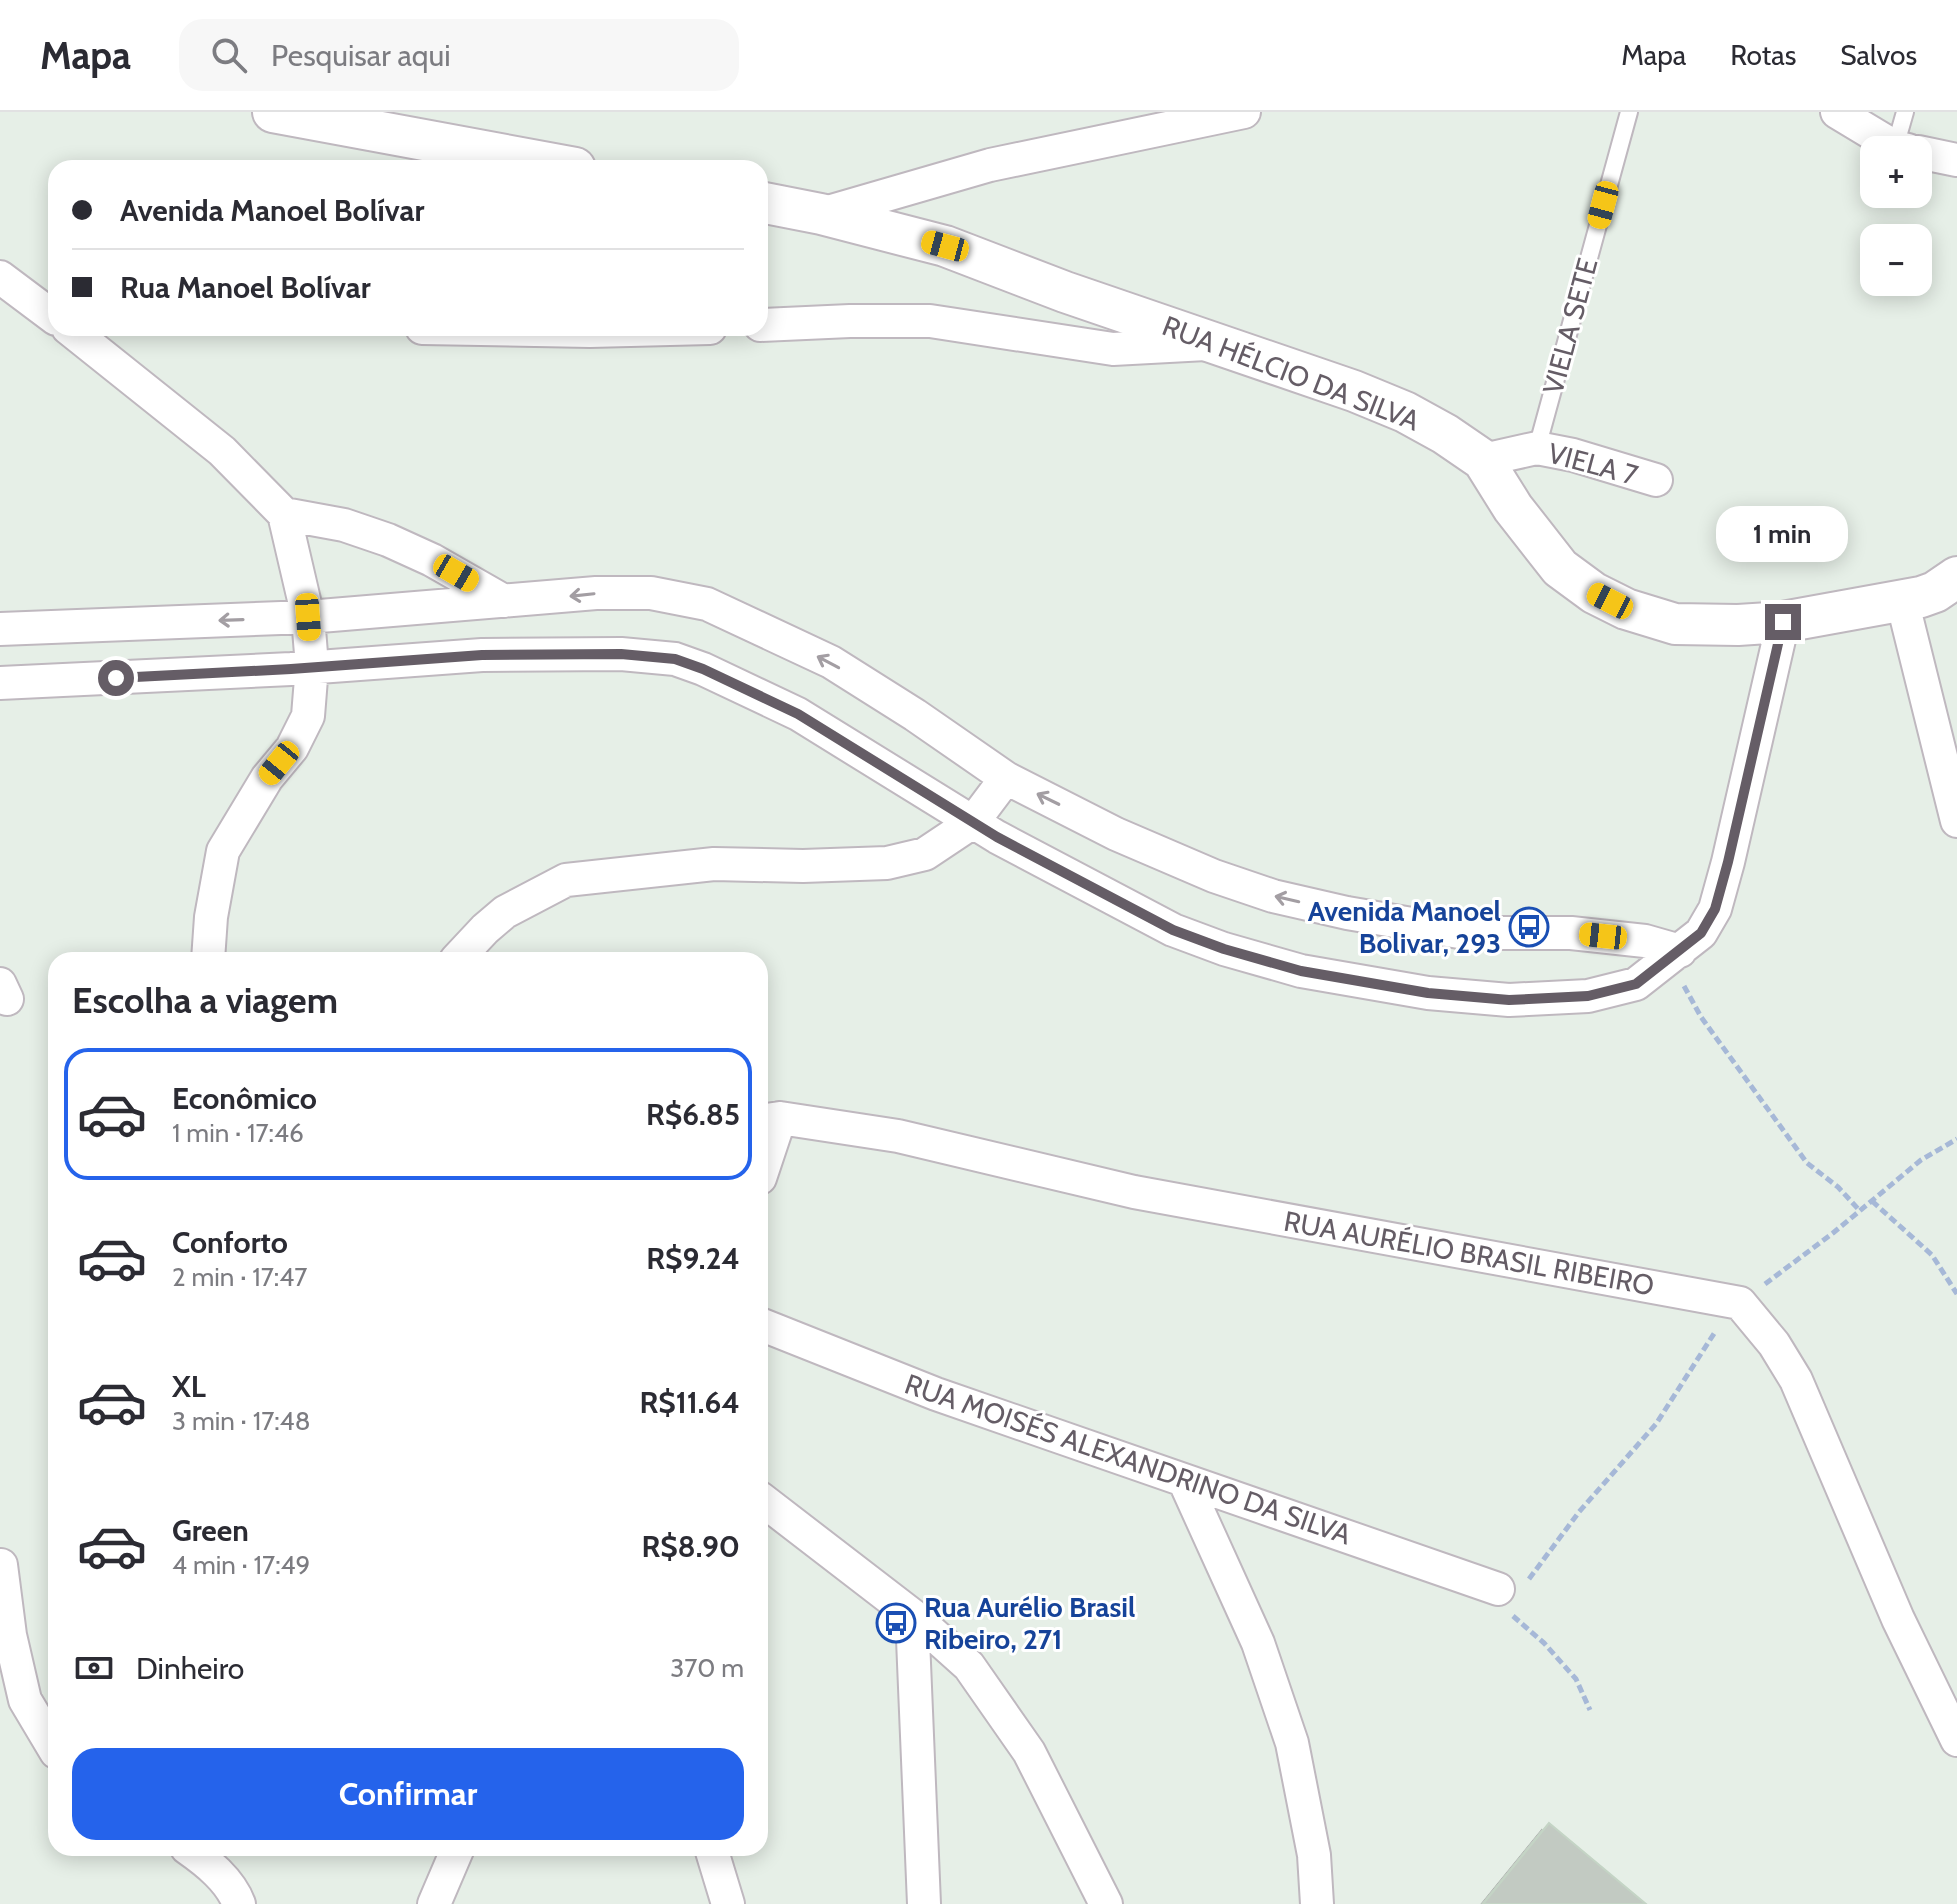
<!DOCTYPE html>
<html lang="pt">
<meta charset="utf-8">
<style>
:root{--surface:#fff;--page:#f7f7f7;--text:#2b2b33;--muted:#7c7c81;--line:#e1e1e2;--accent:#2563eb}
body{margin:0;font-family:Cabin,sans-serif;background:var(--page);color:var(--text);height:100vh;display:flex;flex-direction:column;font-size:30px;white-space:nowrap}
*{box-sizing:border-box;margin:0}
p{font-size:26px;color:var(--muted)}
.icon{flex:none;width:44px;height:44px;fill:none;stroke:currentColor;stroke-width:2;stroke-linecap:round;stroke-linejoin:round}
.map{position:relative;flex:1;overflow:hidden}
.drawer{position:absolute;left:48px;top:840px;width:720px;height:904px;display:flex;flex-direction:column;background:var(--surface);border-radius:24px;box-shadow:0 4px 20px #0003}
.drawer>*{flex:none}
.banner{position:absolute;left:48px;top:48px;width:720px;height:176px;border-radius:24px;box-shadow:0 4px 20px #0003;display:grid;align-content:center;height:176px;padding:0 24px;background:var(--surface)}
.controls{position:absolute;left:1860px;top:24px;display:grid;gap:16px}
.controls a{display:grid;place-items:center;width:72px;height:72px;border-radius:16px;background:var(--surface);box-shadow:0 4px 20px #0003;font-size:40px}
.end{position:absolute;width:36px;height:36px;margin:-18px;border:10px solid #655d66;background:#fff;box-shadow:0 0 0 4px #fff}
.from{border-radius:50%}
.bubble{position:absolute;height:56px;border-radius:24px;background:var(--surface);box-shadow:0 4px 20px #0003;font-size:26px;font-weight:700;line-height:56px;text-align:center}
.car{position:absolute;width:24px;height:48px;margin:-24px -12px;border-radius:10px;box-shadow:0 0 6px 2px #0007;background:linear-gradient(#f5c518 24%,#345 0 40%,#f5c518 0 76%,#345 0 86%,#f5c518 0)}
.banner b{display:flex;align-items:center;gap:28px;height:76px;font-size:30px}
.banner b+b{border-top:2px solid var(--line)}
.banner i{width:20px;height:20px;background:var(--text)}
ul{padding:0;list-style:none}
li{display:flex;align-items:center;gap:24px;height:132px;margin:0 16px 12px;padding:0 8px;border:4px solid transparent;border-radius:24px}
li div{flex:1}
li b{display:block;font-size:30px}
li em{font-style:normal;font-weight:700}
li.on{border-color:var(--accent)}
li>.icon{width:72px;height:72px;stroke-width:1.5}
h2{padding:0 24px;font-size:36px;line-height:96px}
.pay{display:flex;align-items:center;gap:20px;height:88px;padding:0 24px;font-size:30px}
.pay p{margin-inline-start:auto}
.primary-button{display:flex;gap:16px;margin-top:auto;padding:16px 24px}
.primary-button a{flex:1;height:92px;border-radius:24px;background:var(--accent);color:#fff;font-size:32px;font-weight:700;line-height:92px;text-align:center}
header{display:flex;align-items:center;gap:48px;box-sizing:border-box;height:112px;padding:0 40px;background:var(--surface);border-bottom:2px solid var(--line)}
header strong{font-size:38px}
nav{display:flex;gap:44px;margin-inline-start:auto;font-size:28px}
.search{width:560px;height:72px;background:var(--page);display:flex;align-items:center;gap:20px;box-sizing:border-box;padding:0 28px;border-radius:24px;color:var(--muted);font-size:30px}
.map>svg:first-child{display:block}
</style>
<header>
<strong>Mapa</strong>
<div class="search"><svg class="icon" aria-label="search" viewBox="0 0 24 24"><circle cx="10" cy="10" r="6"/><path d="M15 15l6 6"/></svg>Pesquisar aqui</div>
<nav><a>Mapa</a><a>Rotas</a><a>Salvos</a></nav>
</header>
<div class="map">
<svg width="1957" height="1792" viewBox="0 0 1957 1792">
<defs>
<filter id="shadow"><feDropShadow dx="-7" dy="7" stdDeviation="0" flood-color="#0004"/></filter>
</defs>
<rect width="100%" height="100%" fill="#e6efe7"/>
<path fill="#c2cac2" stroke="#c4d4c5" stroke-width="2" filter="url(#shadow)" d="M1549,1711L1646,1792H1483Z"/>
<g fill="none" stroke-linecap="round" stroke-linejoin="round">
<defs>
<path id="service" d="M1895,35L1905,0
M1537,336L1629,0"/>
<path id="minor" d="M1837,0L1895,35L1908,38
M1918,40L1957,48
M821,102L990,53L1244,0
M0,165L56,207
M760,213L850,209H930L1113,237L1206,232
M68,216L222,339L284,402L344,413L388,428L432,448L504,489
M422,216L590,219L710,216
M1483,348L1537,336L1573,343L1656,368
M1902,488L1957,709
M0,517L308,505L596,481H651L707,492L831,550L915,603L1006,666L1116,722L1214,764L1273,784L1347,801L1465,821H1571L1645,829L1680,839
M0,571L291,557L482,543L621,542L675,547L703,557L798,602L997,725L1173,818L1224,837L1301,859L1428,881L1509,888L1588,884L1636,872L1701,821L1715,797L1728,750L1783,510
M208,848L211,805L223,739L267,666L292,636L308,604L312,554L308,505L284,402
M456,848L485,817L505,800L566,768L714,752L803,754L887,751L925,742L973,710L1006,666
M0,872L7,887
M760,1009L780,1006L898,1024L1134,1080L1740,1191L1774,1232L1796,1268L1898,1507L1957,1628
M760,1066L780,1006
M760,1212L936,1282L1498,1477
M1184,1368L1258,1531L1292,1631L1314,1743L1317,1792
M760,1386L912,1503L969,1554L1029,1640L1106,1792
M1,1453L10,1523L25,1588L56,1640
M912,1503L924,1792
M187,1736C207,1750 230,1768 239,1792
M711,1736L728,1792
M434,1792L458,1736"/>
<path id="tertiary" d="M273,0L575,56
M760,90L821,102L945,134L1065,180L1354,279L1405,300L1445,322L1483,348L1513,396L1560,456L1594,481L1626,497L1675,512L1738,513L1783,510L1921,485L1935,480L1957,465"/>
</defs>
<use href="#service" stroke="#bfb8bf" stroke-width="20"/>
<use href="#minor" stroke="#bfb8bf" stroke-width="36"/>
<use href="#tertiary" stroke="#bfb8bf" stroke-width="44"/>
<path stroke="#a6b8d7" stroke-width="5" stroke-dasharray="8 4" stroke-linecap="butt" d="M1684,874L1701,905L1807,1051L1838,1075L1860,1099
M1872,1089L1932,1143L1957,1182
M1765,1172L1833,1121L1921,1048L1957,1027
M1529,1467L1579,1400L1656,1312L1715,1220
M1513,1504L1544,1531L1576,1567L1590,1598"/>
<use href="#service" stroke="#fff" stroke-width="16"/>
<use href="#minor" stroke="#fff" stroke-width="32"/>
<use href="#tertiary" stroke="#fff" stroke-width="40"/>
</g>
<defs><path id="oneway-shaft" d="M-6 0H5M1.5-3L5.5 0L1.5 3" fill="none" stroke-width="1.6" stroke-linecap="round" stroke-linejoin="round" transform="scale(2)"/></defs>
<g stroke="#a39ea3">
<use href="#oneway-shaft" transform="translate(582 483) rotate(174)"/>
<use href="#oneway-shaft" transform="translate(231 508) rotate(178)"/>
<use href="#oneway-shaft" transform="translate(828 550) rotate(-152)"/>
<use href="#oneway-shaft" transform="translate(1048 687) rotate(-154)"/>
<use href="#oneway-shaft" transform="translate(1287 787) rotate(-167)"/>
</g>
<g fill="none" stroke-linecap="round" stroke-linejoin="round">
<path stroke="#655d66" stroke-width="10" d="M116,566L291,557L482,543L621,542L675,547L703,557L798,602L997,725L1173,818L1224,837L1301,859L1428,881L1509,888L1588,884L1636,872L1701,821L1715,797L1728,750L1783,510"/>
</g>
<defs>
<symbol id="bus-ring" viewBox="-11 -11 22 22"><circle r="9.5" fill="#fff" stroke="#1a4fb4" stroke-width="1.5"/><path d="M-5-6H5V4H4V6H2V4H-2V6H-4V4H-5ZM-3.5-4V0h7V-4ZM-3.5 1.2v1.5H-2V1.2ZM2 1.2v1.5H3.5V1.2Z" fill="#1a4fb4"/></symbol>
</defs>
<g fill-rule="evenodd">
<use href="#bus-ring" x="1507" y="793" width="44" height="44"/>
<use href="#bus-ring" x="874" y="1489" width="44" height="44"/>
</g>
<g text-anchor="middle" stroke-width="6" stroke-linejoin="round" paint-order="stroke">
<g font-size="28" fill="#655d66" stroke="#fff">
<text transform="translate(1570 214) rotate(-75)" y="10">VIELA SETE</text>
<text transform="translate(1291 261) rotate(21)" y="10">RUA HÉLCIO DA SILVA</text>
<text transform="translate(1593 352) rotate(15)" y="10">VIELA 7</text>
<text transform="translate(1469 1141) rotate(10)" y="10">RUA AURÉLIO BRASIL RIBEIRO</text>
<text transform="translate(1128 1347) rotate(19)" y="10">RUA MOISÉS ALEXANDRINO DA SILVA</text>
</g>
<g font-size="28" font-weight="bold" fill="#164399" stroke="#fff" text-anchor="end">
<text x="1501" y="809">Avenida Manoel<tspan x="1501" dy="32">Bolivar, 293</tspan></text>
<text x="924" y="1505" text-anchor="start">Rua Aurélio Brasil<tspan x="924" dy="32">Ribeiro, 271</tspan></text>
</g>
</g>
</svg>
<div class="controls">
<a>+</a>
<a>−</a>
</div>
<i class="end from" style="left:116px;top:566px"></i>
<i class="end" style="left:1783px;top:510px"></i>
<div class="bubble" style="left:1716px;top:394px;width:132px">1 min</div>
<i class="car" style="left:1603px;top:93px;rotate:195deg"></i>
<i class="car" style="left:945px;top:134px;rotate:285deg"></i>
<i class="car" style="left:456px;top:461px;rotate:120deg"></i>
<i class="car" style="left:1610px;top:489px;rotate:297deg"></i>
<i class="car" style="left:308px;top:505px;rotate:176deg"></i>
<i class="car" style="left:279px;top:651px;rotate:219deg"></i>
<i class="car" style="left:1603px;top:824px;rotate:276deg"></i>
<div class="banner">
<b><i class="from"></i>Avenida Manoel Bolívar</b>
<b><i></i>Rua Manoel Bolívar</b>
</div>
<section class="drawer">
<h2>Escolha a viagem</h2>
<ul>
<li class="on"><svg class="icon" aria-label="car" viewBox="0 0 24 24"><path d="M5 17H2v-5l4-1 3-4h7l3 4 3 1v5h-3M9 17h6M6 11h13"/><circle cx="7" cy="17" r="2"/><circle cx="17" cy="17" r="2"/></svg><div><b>Econômico</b><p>1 min · 17:46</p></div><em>R$6.85</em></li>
<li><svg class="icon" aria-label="car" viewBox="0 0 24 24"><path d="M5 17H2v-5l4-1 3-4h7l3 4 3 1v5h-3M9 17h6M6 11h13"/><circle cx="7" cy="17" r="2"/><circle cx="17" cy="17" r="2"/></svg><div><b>Conforto</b><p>2 min · 17:47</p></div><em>R$9.24</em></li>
<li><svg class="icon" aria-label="car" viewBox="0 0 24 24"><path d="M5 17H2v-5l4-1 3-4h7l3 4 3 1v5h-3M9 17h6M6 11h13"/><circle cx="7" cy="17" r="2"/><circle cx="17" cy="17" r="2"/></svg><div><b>XL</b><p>3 min · 17:48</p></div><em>R$11.64</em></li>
<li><svg class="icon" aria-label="car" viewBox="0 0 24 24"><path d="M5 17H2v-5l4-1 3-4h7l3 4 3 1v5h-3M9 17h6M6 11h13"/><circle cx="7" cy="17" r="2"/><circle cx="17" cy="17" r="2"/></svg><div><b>Green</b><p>4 min · 17:49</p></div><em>R$8.90</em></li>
</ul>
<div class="pay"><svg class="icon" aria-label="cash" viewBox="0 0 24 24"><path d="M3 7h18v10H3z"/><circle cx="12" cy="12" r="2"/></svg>Dinheiro<p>370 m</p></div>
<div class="primary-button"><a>Confirmar</a></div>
</section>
</div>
